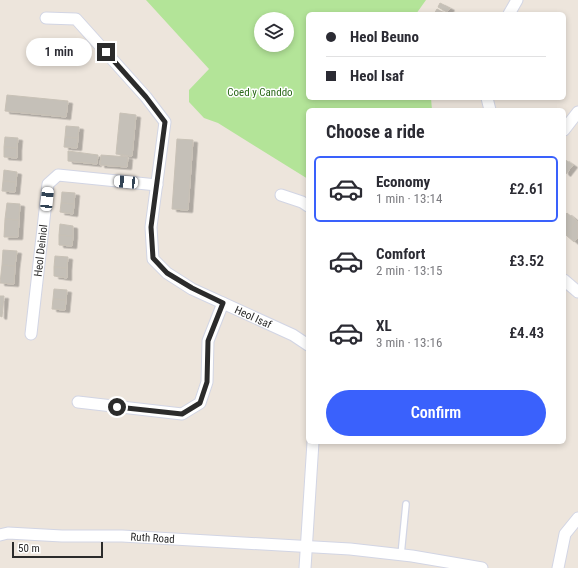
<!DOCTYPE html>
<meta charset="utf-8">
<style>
:root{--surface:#fff;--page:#f7f7f7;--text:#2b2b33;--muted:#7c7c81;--line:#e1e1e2;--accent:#3a61fc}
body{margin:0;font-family:"Roboto Condensed",sans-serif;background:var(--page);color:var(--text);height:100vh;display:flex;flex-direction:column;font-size:15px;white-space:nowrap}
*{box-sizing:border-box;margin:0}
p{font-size:13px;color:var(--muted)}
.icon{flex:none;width:22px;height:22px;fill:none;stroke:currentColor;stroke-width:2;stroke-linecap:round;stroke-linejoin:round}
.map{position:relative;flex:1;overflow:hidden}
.sheet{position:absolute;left:306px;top:108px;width:260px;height:336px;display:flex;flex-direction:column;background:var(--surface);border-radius:6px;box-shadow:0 2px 6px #0003}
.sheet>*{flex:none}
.top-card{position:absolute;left:306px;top:12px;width:260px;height:88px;border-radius:6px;box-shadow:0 2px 6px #0003;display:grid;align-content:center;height:88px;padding:0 20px;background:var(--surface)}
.controls{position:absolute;left:254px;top:12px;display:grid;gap:8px}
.controls a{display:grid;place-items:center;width:40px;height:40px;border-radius:50%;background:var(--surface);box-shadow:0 2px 6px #0003;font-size:20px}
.scale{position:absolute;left:12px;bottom:10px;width:91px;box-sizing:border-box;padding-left:4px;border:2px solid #2b2b2b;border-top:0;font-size:11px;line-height:14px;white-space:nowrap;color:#2b2b2b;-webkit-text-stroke:3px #fff;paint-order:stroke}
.end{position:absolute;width:18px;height:18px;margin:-9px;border:5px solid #2b2b2b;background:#fff;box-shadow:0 0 0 2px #fff}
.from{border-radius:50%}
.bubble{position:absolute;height:28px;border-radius:14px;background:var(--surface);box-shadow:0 2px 6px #0003;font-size:13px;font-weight:600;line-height:28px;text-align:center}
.car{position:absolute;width:12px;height:24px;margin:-12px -6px;border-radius:5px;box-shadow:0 0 3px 1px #0007;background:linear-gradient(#fff 24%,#345 0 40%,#fff 0 76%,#345 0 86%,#fff 0)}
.top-card b{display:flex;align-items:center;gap:14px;height:38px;font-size:15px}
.top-card b+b{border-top:1px solid var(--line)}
.top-card i{width:10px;height:10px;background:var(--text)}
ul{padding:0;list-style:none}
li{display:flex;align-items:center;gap:12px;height:66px;margin:0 8px 6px;padding:0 12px;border:2px solid transparent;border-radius:6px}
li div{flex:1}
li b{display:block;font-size:15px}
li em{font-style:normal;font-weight:600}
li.on{border-color:var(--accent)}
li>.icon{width:36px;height:36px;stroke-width:1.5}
h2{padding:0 20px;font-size:18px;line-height:48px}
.button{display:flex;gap:8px;margin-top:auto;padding:8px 20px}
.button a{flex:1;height:46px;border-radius:24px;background:var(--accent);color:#fff;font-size:16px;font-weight:600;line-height:46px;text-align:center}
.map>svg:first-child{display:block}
</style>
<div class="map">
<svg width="578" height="568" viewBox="0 0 578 568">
<defs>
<filter id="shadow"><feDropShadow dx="4.5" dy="2.5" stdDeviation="0" flood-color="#0004"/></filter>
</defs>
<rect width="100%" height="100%" fill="#ede5dc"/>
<path fill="#b3e498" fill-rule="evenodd" d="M146,0H426L416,14H308V98H431L432,110H308V179L218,123L204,118L189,102V90L209,69ZM261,19H287V45H261Z"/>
<path fill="#c5c0b8" stroke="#c8c1b6" filter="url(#shadow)" d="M440,3L450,8L447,12L438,7Z
M437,9L446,14H434Z
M7,95L68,101L66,117L5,111Z
M120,113L136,115L132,156L116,154Z
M66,126L79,127L78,138L65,137Z
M5,137L18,138L17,148L4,147Z
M65,137L78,138L77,148L64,147Z
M177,139L193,140L188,210L172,209Z
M4,147L17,148V158L4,157Z
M68,151L98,155L97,164L68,161Z
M101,155L128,157L127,167L100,165Z
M564,159L573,165L566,174L564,172Z
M4,170L17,172L16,182L3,181Z
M3,181L16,182L15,192L2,191Z
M62,192L75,193L74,204L61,203Z
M7,203L20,204L19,220L5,219Z
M61,203L74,204L73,214L60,212Z
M567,213L577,221L566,235L564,234V216Z
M5,219L19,220L18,237H4Z
M577,221L578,222V238L574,242L566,235Z
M60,224L73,226V236L59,235Z
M59,235L73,236L72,246L59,245Z
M3,250L17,251L15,266L2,265Z
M55,256L68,257L67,268L54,267Z
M2,265L15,266L14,284L0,283Z
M54,267L67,268V278L54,276Z
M54,289L67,290L66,300L53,299Z
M0,296H4L3,307L0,306Z
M53,299L66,300L65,310L52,309Z
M0,306L3,307L2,317L0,316Z"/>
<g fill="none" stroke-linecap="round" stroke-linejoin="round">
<defs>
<path id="lane" d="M401,555L406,504"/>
<g id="street">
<path d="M509,14L517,0"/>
<path id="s1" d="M46,18L76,19L146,97L165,122L151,227L153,259L167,273L192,289L293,335L308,345"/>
<path d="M487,98L490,110"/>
<path d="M564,130L578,112"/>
<path d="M281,195L302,202L308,206"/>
<path d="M564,280L578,292"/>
<path id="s2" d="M31,334L48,184L58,175L157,185"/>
<path d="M78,402L182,414L200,403L207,382L208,341L223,303"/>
<path id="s3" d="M0,535L8,533L62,536H122L350,549L412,556L482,568"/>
<path d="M305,568L313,442"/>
<path d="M558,568L565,534L578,518"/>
</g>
</defs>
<use href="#lane" stroke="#d2d5e4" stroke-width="8"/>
<use href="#street" stroke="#d2d5e4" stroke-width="13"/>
<use href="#lane" stroke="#fff" stroke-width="5.5"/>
<use href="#street" stroke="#fff" stroke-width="11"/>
</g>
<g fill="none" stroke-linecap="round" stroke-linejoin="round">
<path stroke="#2b2b2b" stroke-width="5" d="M106,52L146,97L165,122L151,227L153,258L167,273L192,288L223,303L208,341L207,382L200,403L182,414L117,407"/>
</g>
<g text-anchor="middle" stroke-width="3" stroke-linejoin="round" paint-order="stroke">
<g font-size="11" fill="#2b6919" stroke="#fff">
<text x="260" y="96">Coed y Canddo</text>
</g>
<g font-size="11" fill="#2b2b2b" stroke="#fff">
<text dy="4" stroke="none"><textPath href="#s2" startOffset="84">Heol Deiniol</textPath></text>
<text dy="4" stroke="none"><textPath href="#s1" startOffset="421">Heol Isaf</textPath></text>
<text dy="4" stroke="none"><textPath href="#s3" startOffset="153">Ruth Road</textPath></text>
</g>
</g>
</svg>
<div class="controls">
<a><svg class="icon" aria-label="layers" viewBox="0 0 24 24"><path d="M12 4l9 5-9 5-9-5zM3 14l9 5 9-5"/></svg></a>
</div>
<div class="scale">50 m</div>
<i class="end from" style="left:117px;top:407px"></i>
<i class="end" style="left:106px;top:52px"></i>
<div class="bubble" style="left:26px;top:38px;width:66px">1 min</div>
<i class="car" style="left:126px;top:182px;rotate:275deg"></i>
<i class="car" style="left:47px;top:199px;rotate:6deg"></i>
<div class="top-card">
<b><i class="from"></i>Heol Beuno</b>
<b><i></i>Heol Isaf</b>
</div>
<section class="sheet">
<h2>Choose a ride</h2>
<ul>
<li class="on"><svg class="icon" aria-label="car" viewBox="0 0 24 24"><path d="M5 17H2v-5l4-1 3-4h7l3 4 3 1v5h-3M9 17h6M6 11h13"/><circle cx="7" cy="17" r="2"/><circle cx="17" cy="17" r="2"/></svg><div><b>Economy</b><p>1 min · 13:14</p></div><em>£2.61</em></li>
<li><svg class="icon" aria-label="car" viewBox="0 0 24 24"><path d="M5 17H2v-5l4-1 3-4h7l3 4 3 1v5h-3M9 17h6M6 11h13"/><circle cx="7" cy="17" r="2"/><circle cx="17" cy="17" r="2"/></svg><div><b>Comfort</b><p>2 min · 13:15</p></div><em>£3.52</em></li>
<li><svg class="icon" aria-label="car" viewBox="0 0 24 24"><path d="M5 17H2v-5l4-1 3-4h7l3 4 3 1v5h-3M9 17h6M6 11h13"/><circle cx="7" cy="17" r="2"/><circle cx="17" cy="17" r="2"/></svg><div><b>XL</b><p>3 min · 13:16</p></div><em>£4.43</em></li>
</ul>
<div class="button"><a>Confirm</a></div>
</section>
</div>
